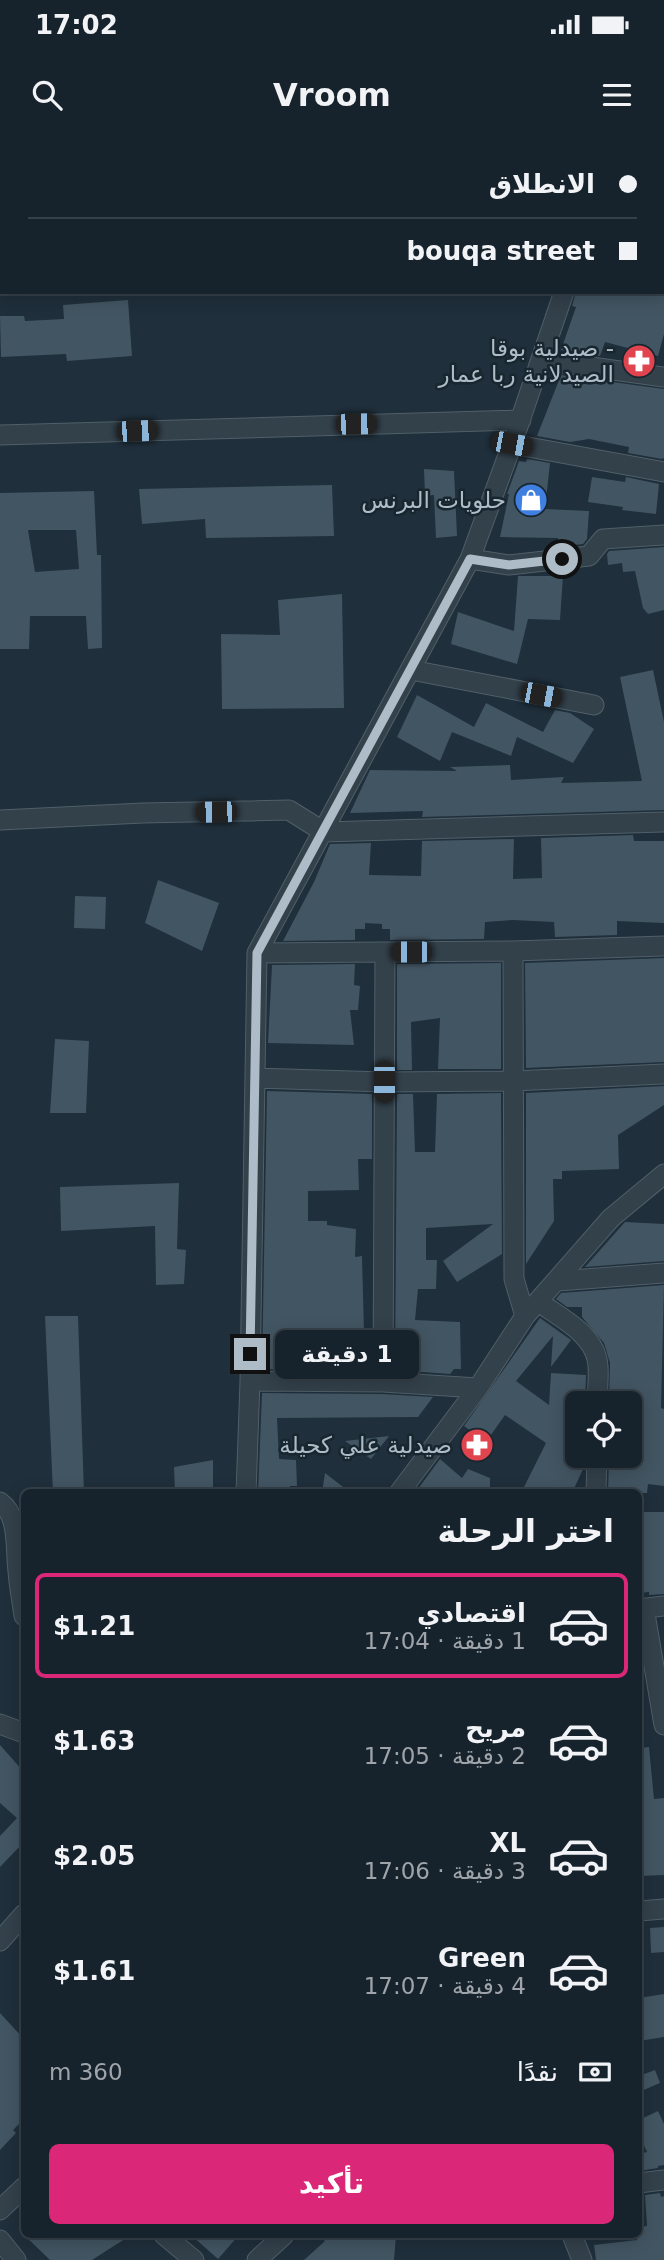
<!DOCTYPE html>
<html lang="ar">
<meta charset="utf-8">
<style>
:root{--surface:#17232c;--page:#202b34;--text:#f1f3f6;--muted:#9ea4a9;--line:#364048;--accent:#db2777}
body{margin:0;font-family:"DejaVu Sans","Noto Sans Arabic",sans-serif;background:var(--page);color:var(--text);direction:rtl;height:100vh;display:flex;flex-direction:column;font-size:26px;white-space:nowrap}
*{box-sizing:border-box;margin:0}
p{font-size:23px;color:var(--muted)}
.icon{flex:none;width:38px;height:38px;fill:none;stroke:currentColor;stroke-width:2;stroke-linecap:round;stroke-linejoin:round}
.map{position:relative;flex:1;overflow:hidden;direction:ltr}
.side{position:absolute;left:21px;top:1349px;width:621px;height:749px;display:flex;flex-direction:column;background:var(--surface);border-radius:10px;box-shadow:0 4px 18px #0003,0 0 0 2px var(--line);direction:rtl}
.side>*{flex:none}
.guide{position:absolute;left:0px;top:0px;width:665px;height:154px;box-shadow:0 4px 18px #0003,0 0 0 2px var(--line);direction:rtl;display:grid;align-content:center;height:154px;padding:0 28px;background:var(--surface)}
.fabs{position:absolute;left:565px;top:1251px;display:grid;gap:14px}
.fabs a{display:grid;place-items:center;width:77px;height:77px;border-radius:10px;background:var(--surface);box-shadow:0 4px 18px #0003,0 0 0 2px var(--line);font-size:35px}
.end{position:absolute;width:32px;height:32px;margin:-16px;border:9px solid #adbcc7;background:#111;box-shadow:0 0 0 4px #111}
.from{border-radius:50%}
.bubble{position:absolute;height:49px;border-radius:10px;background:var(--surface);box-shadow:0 4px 18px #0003,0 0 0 2px var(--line);font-size:23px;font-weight:800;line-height:49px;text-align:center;direction:rtl}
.car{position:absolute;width:21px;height:42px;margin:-21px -10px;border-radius:9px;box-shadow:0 0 5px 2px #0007;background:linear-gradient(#222 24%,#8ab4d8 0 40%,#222 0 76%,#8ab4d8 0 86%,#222 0)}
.guide b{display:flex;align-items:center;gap:24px;height:66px;font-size:26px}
.guide b+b{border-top:2px solid var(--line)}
.guide i{width:18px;height:18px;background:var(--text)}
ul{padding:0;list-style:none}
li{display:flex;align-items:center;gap:21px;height:105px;margin:0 14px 10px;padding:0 14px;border:4px solid transparent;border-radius:10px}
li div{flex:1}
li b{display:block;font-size:26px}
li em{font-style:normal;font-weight:800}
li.current{border-color:var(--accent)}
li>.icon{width:63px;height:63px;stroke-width:1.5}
h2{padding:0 28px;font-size:32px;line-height:84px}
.pay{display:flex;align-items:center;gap:18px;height:77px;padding:0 28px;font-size:26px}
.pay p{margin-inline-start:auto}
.primary-button{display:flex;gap:14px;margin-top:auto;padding:14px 28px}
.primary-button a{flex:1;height:80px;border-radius:10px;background:var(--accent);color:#fff;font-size:28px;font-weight:800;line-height:80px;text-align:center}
.status{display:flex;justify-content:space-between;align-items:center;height:49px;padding:0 35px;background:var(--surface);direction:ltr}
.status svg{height:19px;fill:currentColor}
header{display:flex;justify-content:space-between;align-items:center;height:91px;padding:0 28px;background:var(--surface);font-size:32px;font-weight:800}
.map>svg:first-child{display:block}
</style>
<div class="status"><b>17:02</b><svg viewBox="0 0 49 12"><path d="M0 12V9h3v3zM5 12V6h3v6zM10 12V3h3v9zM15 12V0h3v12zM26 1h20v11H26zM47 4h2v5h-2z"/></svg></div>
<header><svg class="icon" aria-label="menu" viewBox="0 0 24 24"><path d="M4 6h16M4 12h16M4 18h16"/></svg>Vroom<svg class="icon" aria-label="search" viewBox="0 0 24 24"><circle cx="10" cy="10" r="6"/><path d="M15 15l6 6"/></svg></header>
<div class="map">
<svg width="664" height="2120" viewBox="0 0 664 2120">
<rect width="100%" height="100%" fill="#1f2f3b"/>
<path fill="#425562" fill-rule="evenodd" d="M576,152H664V194L658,216L605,202L600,216L561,210L576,167L572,166Z
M128,160L132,216L67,221L66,214L1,217L0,176H24L25,181L64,179L63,165Z
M561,235L664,249V318L662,319L628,313L629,307L589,299L570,302L537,296Z
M527,319L550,323L545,369L589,371L587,399L583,404L557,407L558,398L500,397L509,354H507L519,321L526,322Z
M424,329L454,331L457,396L436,398L434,355L425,356Z
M592,337L625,342L626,337L659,344L656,374L622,370L623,367L588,362Z
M332,345L334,396L206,398L205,379L142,384L139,349Z
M94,351L97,415H101L102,508L88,509L86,476H30L29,509H0V353ZM28,390H76L79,429L35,432Z
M664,407V470L648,474L643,468L635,431L623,432L622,423L608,425L607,414L609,411Z
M518,436H563L560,480L528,479L517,524L451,504L458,472L514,491Z
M342,454L344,568L222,569L221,494L280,495L278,460Z
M653,530L664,582V670L422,677L423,671L350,673L370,630L457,631L450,627L510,625L511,640L564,637L561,643L642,641L620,537Z
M417,555L474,587L486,563L543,592L555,570L570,573L594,589L573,623L517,597L511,616L452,592L440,621L397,597Z
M633,695L634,701H664V783L617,781V795L555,797L554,782L513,780L485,782L484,799L390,800V789H382V784L365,783V789H355V800L283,801L314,742L330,704L371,703L369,735L421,736L422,701L514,699L513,739L542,738L541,698Z
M158,740L219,763L202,811L145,783Z
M75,756L106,757L105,789L74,788Z
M664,818V922L526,928L525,823Z
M501,823V929H438L440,878L411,882L412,930H397V824Z
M355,824L354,845L360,846L358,870H350L354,905L268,903L272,825Z
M55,899L89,901L86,973H50Z
M664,946V965L618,995L619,1029L562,1031V1039H553L554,1081L526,1124V953Z
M267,951L372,954V1019H358L359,1050L308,1051V1081H327V1085L356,1089L355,1117L362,1116L365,1230L262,1229Z
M501,953L502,1114L457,1142L443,1121L493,1084L426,1088V1120H437L436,1149H418L415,1180L460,1182L461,1229H454L450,1234L395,1230L397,954H413L415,1012H435L437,954Z
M179,1043L177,1109L186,1110L184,1144L156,1145L155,1086L61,1091L60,1047Z
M625,1082L664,1084V1121L585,1127Z
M664,1145L661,1268L664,1269V1346L648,1344L647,1353H608L609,1316H633L636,1264H609L610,1223L604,1203L582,1177V1167H567L556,1159L561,1153Z
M45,1176H78L84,1353H53Z
M540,1178L571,1200L551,1227L553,1196L516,1241L549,1265L551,1233L586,1235L585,1264H578L571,1316H585L584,1327L572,1353H521L546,1303L505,1275L486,1302L464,1286Z
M262,1253L383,1254L433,1257L418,1277L277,1278L279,1319L296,1320L297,1346H290V1353H258Z
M389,1296L371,1319L345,1301Z
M440,1319L462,1338L468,1329L490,1338V1353H415Z
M213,1320V1353H175L174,1327Z
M325,1333L351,1353H322Z
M639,1372H664V1454L649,1455V1452L639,1453Z
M0,1605L24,1632V1702L0,1727V1696L17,1678L0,1663Z
M649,1607L654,1659L664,1658V1735L639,1736V1608Z
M664,1787V1812L651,1813L650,1788Z
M664,1854V1897L639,1901V1858Z
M0,1873L24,1899V1979L13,1990L16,1993L0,2010Z
M655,1930L660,1943L639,1952V1936Z
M658,1971L664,1984V2025L658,2026V2028L639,2031V2014L647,2012L639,1995V1980Z
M660,2053L661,2057L664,2056V2120H596L594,2105L637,2100L639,2087L647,2086L645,2055Z
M24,2095H131L92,2120H50Z
M191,2095H239L218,2119Z
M318,2095H396L394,2120H304L325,2101Z"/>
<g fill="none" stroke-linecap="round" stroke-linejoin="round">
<defs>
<path id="minor" d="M609,2L610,0
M0,92H2
M663,119H664
M541,220L664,237
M0,295L521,280
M512,304L664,332
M470,419L509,425L589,416L603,399L664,395
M411,530L594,565
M0,680L143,673L289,670L324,692L664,682
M513,811L514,1139L525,1176
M257,813L513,811L664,806
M255,938L384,942L513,941L664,934
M558,1141L664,1133
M539,1162C559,1177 591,1192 597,1219C600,1232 597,1250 597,1264
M250,1241L383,1242L478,1248
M383,1242L385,812
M246,1353L250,1241L257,813L470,419L512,304L564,152
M399,1353L478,1248L525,1176L611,1078L664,1034
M596,1353L597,1316
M0,1362C20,1376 15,1410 18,1431C19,1446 22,1461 24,1476
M644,1468L664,1585
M639,1469L664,1466
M0,1584L24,1593
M639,1771L664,1769
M0,1801L24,1774
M639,2043L664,2040
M0,2070L24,2047
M164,2095L194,2120
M572,2095L582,2120
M0,2100L16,2120
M257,2120L284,2095"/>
</defs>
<use href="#minor" stroke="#505f68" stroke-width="21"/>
<use href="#minor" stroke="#33414b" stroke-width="19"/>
</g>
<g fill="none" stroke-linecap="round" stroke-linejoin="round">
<path stroke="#adbcc7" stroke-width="9" d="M250,1214L257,813L470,419L509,425L562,419"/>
</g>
<defs>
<symbol id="pharmacy-disc" viewBox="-11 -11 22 22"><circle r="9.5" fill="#e0444e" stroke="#18262f"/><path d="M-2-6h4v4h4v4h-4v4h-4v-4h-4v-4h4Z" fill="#fff"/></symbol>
<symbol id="shop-disc" viewBox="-11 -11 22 22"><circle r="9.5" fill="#3f7fe0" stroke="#18262f"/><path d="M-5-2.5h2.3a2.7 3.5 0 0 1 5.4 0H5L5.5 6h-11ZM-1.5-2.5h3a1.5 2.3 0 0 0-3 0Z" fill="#fff"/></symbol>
</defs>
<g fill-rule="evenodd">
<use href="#pharmacy-disc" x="620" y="202" width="38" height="38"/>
<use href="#shop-disc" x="512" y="341" width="38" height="38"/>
<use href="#pharmacy-disc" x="458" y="1286" width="38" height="38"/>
</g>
<g text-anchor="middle" stroke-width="5" stroke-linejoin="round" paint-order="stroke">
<g font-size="23" fill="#adbcc7" stroke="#18262f" text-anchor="end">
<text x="614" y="216">صيدلية بوقا -<tspan x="614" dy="26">الصيدلانية ربا عمار</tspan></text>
<text x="506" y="368">حلويات البرنس</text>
<text x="452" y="1313">صيدلية علي كحيلة</text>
</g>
</g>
</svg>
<div class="fabs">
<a><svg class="icon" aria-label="locate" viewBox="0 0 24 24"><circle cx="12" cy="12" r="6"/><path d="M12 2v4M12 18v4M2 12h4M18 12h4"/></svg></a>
</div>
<i class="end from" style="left:562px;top:419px"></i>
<i class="end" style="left:250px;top:1214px"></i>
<div class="bubble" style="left:275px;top:1190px;width:144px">1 دقيقة</div>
<i class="car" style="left:356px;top:284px;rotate:89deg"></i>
<i class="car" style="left:137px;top:291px;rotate:88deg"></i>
<i class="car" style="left:512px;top:304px;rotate:101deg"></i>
<i class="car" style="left:541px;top:555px;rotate:101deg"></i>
<i class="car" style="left:216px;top:672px;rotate:269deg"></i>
<i class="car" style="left:411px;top:812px;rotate:270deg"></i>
<i class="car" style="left:384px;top:942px;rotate:180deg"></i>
<div class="guide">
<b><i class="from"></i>الانطلاق</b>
<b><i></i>bouqa street</b>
</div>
<section class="side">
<h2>اختر الرحلة</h2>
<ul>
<li class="current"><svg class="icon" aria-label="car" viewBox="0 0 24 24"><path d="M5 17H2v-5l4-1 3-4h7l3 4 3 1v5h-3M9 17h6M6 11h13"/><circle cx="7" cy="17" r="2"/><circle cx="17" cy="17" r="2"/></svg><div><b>اقتصادي</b><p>1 دقيقة · 17:04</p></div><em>$1.21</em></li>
<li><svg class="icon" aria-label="car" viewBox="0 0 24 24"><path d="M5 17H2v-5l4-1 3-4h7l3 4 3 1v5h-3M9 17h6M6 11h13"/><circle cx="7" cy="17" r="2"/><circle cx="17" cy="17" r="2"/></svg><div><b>مريح</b><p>2 دقيقة · 17:05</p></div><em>$1.63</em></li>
<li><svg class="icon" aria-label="car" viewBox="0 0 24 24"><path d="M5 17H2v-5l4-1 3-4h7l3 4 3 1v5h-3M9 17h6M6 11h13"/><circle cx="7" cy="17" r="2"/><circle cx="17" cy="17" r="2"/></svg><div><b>XL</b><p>3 دقيقة · 17:06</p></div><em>$2.05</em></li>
<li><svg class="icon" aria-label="car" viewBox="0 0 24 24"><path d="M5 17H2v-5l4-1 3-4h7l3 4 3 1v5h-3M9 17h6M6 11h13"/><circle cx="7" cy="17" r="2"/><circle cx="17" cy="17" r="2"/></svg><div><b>Green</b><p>4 دقيقة · 17:07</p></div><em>$1.61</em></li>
</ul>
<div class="pay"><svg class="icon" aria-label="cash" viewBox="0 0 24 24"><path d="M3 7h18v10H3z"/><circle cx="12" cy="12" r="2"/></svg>نقدًا<p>360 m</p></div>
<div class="primary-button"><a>تأكيد</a></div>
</section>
</div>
